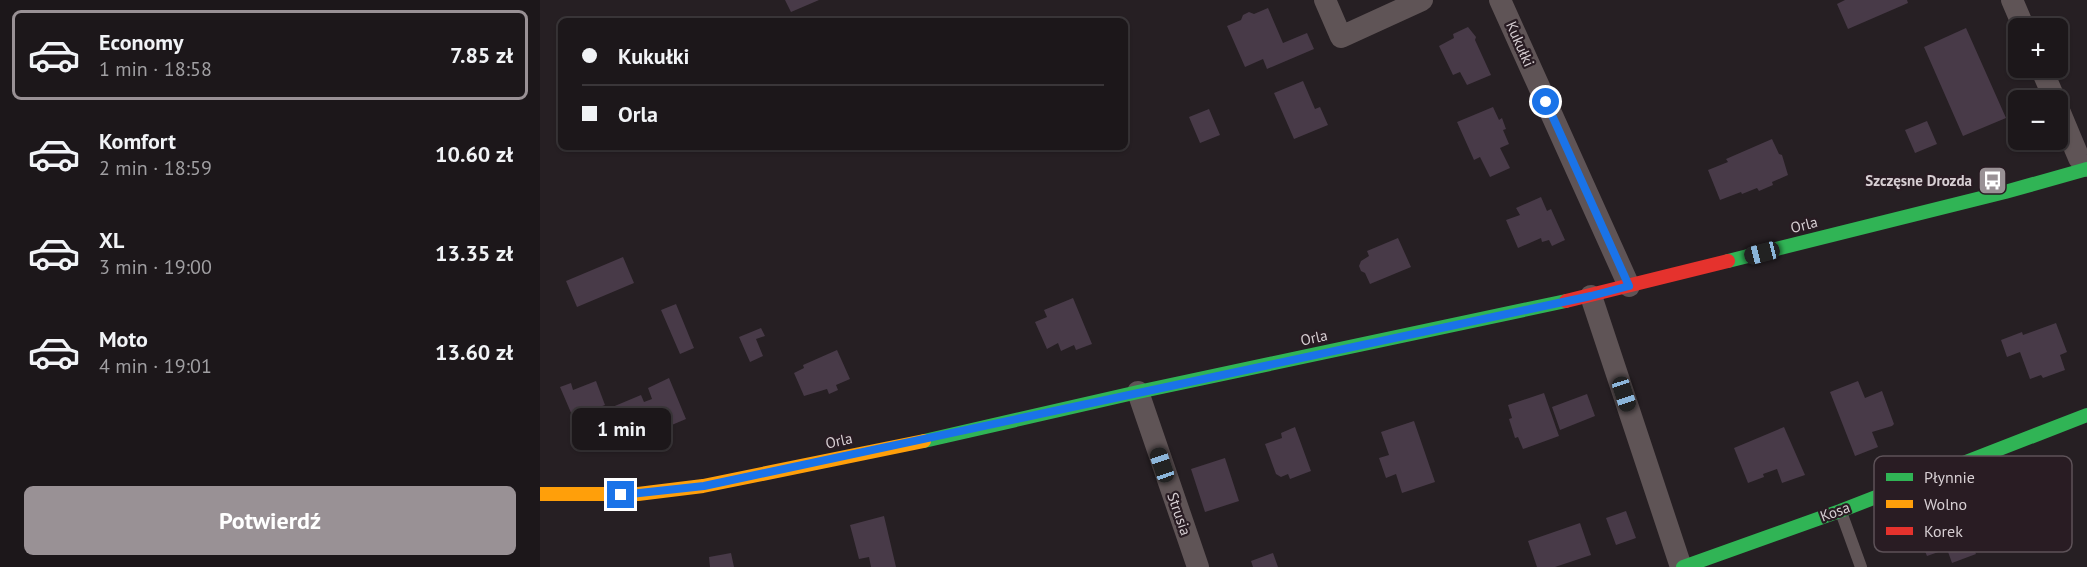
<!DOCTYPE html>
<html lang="pl">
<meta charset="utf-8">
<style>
:root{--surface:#1c171a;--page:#252023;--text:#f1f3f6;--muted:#a09fa2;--line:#3a3639;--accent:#999195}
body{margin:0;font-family:"PT Sans",sans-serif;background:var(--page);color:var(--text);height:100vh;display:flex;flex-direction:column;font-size:22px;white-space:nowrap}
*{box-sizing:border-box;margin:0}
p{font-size:20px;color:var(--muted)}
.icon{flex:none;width:33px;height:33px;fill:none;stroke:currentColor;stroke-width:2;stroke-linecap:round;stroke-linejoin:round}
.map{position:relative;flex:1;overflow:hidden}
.side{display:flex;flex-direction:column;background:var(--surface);width:540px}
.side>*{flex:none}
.guide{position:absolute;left:18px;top:18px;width:570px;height:132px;border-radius:9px;box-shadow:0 2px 4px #0004,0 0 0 2px var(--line);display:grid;align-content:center;height:132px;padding:0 24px;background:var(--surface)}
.fabs{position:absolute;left:1468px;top:18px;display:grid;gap:12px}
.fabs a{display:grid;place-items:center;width:60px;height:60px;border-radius:9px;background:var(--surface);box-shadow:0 2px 4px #0004,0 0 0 2px var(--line);font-size:30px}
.end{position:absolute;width:27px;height:27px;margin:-14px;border:8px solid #1a73e8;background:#fff;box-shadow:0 0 0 3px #fff}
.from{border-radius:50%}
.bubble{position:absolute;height:42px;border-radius:9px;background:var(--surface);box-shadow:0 2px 4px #0004,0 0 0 2px var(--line);font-size:20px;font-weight:600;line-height:42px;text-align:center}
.car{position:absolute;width:18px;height:36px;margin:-18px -9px;border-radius:8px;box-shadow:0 0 4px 2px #0007;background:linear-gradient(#222 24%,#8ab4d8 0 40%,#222 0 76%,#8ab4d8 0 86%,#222 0)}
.guide b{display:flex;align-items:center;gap:21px;height:57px;font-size:22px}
.guide b+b{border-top:2px solid var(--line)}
.guide i{width:15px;height:15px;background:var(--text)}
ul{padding:10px 0 0;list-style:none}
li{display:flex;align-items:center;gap:18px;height:90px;margin:0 12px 9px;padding:0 12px;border:3px solid transparent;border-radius:9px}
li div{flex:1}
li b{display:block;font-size:22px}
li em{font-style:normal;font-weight:600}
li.active{border-color:var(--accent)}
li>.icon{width:54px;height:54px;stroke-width:1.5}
.primary-button{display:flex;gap:12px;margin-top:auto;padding:12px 24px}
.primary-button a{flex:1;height:69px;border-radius:9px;background:var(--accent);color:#fff;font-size:24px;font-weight:600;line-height:69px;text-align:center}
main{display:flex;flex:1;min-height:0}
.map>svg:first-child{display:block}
</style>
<main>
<section class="side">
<ul>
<li class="active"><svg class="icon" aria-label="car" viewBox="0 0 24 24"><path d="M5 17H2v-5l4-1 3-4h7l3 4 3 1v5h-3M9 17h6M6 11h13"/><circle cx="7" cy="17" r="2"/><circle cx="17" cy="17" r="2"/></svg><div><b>Economy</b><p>1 min · 18:58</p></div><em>7.85 zł</em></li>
<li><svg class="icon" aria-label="car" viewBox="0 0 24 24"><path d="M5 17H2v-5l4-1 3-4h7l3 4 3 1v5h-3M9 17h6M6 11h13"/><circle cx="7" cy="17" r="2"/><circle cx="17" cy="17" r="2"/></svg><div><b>Komfort</b><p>2 min · 18:59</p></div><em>10.60 zł</em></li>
<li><svg class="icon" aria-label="car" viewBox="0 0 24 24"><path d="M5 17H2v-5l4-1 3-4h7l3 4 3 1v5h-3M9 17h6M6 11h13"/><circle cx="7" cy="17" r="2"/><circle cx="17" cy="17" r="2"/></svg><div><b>XL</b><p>3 min · 19:00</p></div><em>13.35 zł</em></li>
<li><svg class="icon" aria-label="car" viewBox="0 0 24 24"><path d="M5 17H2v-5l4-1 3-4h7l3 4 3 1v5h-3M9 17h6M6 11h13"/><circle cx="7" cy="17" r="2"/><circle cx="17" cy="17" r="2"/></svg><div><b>Moto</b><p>4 min · 19:01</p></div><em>13.60 zł</em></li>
</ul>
<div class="primary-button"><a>Potwierdź</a></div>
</section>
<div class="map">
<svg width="1547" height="567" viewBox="0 0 1547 567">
<rect width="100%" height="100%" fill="#261f23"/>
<path fill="#483a48" d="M245,0H279L251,12Z
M1305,0H1367L1368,3L1308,29L1297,4Z
M728,8L743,43L767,33L774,49L727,69L723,59L705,67L687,26L701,20L703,15L709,12L714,14Z
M928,27L936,37L935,40L951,75L927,85L920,72L913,75L899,46L914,38L913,34Z
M1426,28L1466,118L1423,136L1384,47Z
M763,81L775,109L780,107L788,125L754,139L734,93Z
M953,107L959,120L962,118L966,129L963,130L969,144L960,148L970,168L950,177L940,157L934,160L917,122Z
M669,109L680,135L660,143L649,117Z
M1387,121L1397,144L1375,153L1365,130Z
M1232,139L1239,154L1242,155L1248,175L1232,182L1233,185L1219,191L1217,188L1202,194L1201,192L1180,200L1168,170L1188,162L1186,159Z
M1001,197L1007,211L1011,209L1025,240L1012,246L1009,240L1002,242L1001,238L978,248L966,220L980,215L976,208Z
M858,238L871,267L830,284L825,273L821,271L819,266L821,261L829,256L827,251Z
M83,257L94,283L37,307L26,281Z
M533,298L552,344L536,350L534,345L521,351L518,343L507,349L495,322L507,317L504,310Z
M136,304L154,348L140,354L121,310Z
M1516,323L1527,352L1520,355L1525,370L1503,378L1501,375L1490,379L1480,352L1467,357L1461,340L1482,332L1483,335Z
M221,328L225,336L216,339L223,356L210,362L199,337Z
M297,350L310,379L296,385L298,390L289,394L287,389L264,396L254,373L264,368L263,365Z
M129,378L146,419L96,440L91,427L79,432L70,408L101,395L104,402L112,399L108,388Z
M56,381L65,405L44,413L46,418L35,422L20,387L31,383L33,390Z
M1318,381L1325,398L1342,391L1354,424L1352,426L1332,432L1338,447L1315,456L1290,392Z
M1004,393L1019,436L983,449L978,437L975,438L969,419L972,418L968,405Z
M1047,394L1055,416L1020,430L1012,407Z
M874,421L895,482L862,493L856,474L846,478L839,458L849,455L841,432Z
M755,427L771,471L750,479L748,474L741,477L736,474L725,444L742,438L741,433Z
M1244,427L1265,475L1242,483L1237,469L1223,474L1224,477L1208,483L1194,448Z
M685,458L699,501L665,512L651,469Z
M1086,511L1096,538L1076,545L1066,518Z
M1432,511L1442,535L1438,536L1433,547L1436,554L1412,563L1407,549L1387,556L1377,532Z
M344,516L356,567H331L329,557L319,559L310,525Z
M1040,523L1051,555L1015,567H997L988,541Z
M191,553L194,567H170L169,557Z
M733,553L738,567H713L711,561Z"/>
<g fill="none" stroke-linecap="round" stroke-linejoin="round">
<path stroke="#5f5456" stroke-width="12" d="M1301,512L1321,567"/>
<path stroke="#5f5456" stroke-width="22" d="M785,0L801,37L882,0
M960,0L1089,286
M1472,0L1484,28
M1501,68L1515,100
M1518,108L1539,158L1547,166
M1051,296L1141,567
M598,392L658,567"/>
<path stroke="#30b455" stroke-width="14" d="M1188,261L1465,192L1547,169
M384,441L598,392L1026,301
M1143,567L1300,511L1547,415"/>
<path stroke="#ff9f0a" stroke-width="14" d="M0,494H98L163,486L384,441"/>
<path stroke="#e5322d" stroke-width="14" d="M1026,301L1188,261"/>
</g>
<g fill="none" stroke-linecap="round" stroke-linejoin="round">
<path stroke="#1a73e8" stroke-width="8" d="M81,495L164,486L1051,296L1089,286L1006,102"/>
</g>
<defs>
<symbol id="bus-square" viewBox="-11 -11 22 22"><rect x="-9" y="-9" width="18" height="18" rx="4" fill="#999195" stroke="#291c23"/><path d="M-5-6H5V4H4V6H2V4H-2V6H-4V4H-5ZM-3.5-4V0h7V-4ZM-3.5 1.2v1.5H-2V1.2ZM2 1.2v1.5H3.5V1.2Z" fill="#fff"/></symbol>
</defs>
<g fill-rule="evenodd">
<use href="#bus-square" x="1436" y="164" width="33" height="33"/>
</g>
<g text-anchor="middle" stroke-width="4.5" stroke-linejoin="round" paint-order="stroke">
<g font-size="15" fill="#d7cfd3" stroke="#291c23">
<text transform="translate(980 44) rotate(66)" y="5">Kukułki</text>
<text transform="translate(1264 225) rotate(-14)" y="5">Orla</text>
<text transform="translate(774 338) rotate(-12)" y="5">Orla</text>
<text transform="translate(299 441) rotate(-12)" y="5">Orla</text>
<text transform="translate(1295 512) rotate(-20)" y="5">Kosa</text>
<text transform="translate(639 514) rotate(71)" y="5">Strusia</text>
</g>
<g font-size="15" font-weight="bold" fill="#d7cfd3" stroke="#291c23" text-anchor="end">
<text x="1432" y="186">Szczęsne Drozda</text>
</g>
</g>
<rect x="1334" y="456" width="198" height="96" rx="9" fill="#291c23" stroke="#5d5258" stroke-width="1.5"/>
<rect x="1346" y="473" width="27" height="8" fill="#30b455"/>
<rect x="1346" y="500" width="27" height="8" fill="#ff9f0a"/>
<rect x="1346" y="527" width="27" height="8" fill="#e5322d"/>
<g font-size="16" fill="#d7cfd3">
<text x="1384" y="483">Płynnie</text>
<text x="1384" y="510">Wolno</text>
<text x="1384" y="537">Korek</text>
</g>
</svg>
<div class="fabs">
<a>+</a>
<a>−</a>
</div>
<i class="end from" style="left:1006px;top:102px"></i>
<i class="end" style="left:81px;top:495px"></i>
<div class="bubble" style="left:32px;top:408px;width:99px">1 min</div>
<i class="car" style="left:1222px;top:253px;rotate:256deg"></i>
<i class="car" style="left:1084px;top:394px;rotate:162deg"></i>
<i class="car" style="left:622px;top:465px;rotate:341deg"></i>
<div class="guide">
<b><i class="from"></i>Kukułki</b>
<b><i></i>Orla</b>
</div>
</div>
</main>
